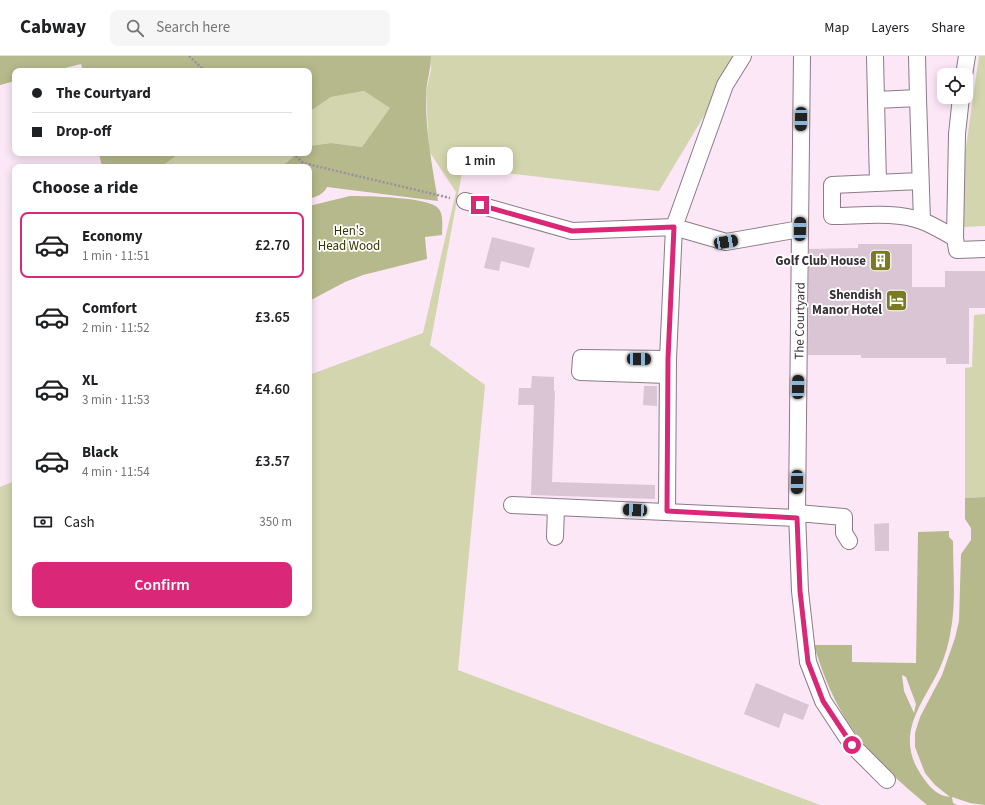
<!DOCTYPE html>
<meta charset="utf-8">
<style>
:root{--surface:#fff;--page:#f6f6f6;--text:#202124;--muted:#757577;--line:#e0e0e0;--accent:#db2777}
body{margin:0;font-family:"Source Sans 3",sans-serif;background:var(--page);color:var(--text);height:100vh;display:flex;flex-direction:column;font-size:15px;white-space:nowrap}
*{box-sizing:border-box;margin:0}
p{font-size:13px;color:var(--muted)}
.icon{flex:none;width:22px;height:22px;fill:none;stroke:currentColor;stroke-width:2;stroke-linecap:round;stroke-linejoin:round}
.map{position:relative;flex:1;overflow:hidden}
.drawer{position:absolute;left:12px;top:108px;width:300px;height:452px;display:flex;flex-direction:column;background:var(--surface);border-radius:8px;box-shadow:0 2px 10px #0003}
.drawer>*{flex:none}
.banner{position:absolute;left:12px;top:12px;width:300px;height:88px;border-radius:8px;box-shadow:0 2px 10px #0003;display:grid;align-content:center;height:88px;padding:0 20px;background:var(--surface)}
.controls{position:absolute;left:937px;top:12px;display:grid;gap:8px}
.controls a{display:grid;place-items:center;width:36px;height:36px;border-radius:8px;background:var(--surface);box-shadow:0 2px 10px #0003;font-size:20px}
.end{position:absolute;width:18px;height:18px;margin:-9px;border:5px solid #db2777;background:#fff;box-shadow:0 0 0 2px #fff}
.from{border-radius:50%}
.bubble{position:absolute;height:28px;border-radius:8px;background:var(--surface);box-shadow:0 2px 10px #0003;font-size:13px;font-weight:600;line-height:28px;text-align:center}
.car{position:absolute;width:12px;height:24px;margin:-12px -6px;border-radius:5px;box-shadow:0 0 3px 1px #0007;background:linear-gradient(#222 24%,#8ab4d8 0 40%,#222 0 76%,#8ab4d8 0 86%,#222 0)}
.banner b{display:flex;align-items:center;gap:14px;height:38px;font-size:15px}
.banner b+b{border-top:1px solid var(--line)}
.banner i{width:10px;height:10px;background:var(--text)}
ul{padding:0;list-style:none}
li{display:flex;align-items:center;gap:12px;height:66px;margin:0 8px 6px;padding:0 12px;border:2px solid transparent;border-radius:8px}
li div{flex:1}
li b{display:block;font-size:15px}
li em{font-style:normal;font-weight:600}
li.on{border-color:var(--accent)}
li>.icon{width:36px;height:36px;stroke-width:1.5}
h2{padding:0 20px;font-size:18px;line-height:48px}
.pay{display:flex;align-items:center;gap:10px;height:44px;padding:0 20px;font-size:15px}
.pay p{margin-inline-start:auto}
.primary-button{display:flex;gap:8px;margin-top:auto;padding:8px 20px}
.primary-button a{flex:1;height:46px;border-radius:8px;background:var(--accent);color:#fff;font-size:16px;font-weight:600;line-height:46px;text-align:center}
header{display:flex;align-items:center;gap:24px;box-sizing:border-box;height:56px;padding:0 20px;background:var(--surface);border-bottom:1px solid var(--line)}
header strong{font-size:19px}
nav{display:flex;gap:22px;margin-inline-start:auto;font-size:14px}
.search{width:280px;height:36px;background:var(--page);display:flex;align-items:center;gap:10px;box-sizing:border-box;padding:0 14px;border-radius:8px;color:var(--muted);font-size:15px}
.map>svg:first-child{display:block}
</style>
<header>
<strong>Cabway</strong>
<div class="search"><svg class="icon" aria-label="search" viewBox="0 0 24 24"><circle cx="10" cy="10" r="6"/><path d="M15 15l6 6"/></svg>Search here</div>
<nav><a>Map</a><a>Layers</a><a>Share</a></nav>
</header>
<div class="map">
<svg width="985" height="749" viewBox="0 0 985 749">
<rect width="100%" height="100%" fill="#fbe7f6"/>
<path fill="#d3d5ae" d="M431,0H740L659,135L463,112L430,289L485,329L458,614L820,749H0V431L15,425V557H309V319L423,277L456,136L429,95L426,36L431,14Z
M979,0H985V170L964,171L963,112Z
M364,35L391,52L362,91L331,87L309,90V56L331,41Z
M180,97H223L224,100L233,97H288L293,101L281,111H161Z
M985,258V441L965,442V312L972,311L974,259Z"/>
<path fill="#b6b98b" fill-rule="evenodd" d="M0,0H431C431,13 427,24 426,37C425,73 432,109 438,145L327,131C323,139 317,140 309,143V111H281L293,101L288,97H309V90L331,87L362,91L390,52L364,35L331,41L309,56V15H83L81,8L53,15H15V25L0,29Z
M99,97H180L161,111H102Z
M350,140C366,140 428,141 438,152C444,158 442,171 442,179L425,181L427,203L363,219L345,226L309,245V150Z
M985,441V749L970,747L952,741L953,747L957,749H927C867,699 836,664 814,589H852V606L916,607L918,476L949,475V481L953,485C953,512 956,547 951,573C949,587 945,601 939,614C920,652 893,681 924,723C931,733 939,740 950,741L935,729L925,717L915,691V677L920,661L942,619L955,582L959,565L961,498L971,484V472L965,463V442ZM902,619L906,621L916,648L914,657L904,635Z"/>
<path fill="#d9c5d4" d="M492,181L535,192L529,212L501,205L499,215L484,212Z
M858,188H912V231H945V215H985V252H969V308H946V302H861V299H808L809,193L858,192Z
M532,320L554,321V335H555L552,426L655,429V443L531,439L534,349H518L519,332H531Z
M644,330H657V350L643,349Z
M889,467V495H875L874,468Z
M756,627L809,649L803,664L784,657L779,672L744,658Z"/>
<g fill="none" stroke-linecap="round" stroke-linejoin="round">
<defs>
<path id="minor" d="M875,0L876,44
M917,0L918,42
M964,19L967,0
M961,41L957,78L955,182L957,194L985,193
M920,125L832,129V160C860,160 896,155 922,165C933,169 944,176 955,182
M878,127L876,44L918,42L922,165
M465,145L572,175L674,171L725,29L743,0
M800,173L802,0
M668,319L580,316L581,302L668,303
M512,449L797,462
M667,455L668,303L674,171L726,186L800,173L797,457L800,535L808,606L823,645L852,689L887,724
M797,457L844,461V477L849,485
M555,481L556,451"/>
</defs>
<use href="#minor" stroke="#8c7a88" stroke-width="18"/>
<path stroke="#9e909b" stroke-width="2.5" stroke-dasharray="2 2" stroke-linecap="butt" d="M189,0L205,15
M293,97L303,107L450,142"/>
<use href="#minor" stroke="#fff" stroke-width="16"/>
</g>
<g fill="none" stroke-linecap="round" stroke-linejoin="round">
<path stroke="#db2777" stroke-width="5" d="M480,149L572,175L674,171L668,303L667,455L797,462L800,535L808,606L823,645L852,689"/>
</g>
<defs>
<symbol id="building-square" viewBox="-11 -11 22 22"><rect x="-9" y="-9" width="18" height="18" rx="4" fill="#797a22" stroke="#fff"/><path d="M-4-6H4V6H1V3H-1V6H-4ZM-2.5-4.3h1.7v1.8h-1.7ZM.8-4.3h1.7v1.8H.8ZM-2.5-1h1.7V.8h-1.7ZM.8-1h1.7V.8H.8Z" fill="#fff"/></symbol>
<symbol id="hotel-square" viewBox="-11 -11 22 22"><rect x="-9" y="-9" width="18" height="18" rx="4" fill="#797a22" stroke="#fff"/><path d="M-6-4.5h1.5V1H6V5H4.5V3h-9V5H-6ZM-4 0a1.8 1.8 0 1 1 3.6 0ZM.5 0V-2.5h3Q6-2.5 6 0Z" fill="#fff"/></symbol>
</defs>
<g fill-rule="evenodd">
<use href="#building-square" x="868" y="192" width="25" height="25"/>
<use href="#hotel-square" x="884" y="232" width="25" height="25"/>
</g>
<g text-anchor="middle" stroke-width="3.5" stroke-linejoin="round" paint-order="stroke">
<g font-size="13" fill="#373800" stroke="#fff">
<text x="349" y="179">Hen's<tspan x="349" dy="15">Head Wood</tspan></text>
</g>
<g font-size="13" font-weight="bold" fill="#383036" stroke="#fff" text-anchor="end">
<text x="866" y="209">Golf Club House</text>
<text x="882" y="243">Shendish<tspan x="882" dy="15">Manor Hotel</tspan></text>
</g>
<g font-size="13" fill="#383036" stroke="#fff">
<text transform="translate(799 265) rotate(-89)" y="5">The Courtyard</text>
</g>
</g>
</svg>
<div class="controls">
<a><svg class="icon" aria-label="locate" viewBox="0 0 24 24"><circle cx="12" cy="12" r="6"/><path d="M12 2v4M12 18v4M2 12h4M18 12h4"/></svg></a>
</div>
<i class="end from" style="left:852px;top:689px"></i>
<i class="end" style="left:480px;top:149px"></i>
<div class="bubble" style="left:447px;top:91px;width:66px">1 min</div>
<i class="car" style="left:801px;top:63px;rotate:181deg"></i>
<i class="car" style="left:800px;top:173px;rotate:1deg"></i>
<i class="car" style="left:726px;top:186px;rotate:80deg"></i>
<i class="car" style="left:639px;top:303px;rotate:91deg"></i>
<i class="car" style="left:798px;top:331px;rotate:1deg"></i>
<i class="car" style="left:797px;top:426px;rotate:181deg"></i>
<i class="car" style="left:635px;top:454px;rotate:273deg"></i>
<div class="banner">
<b><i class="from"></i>The Courtyard</b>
<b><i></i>Drop-off</b>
</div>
<section class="drawer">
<h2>Choose a ride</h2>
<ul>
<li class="on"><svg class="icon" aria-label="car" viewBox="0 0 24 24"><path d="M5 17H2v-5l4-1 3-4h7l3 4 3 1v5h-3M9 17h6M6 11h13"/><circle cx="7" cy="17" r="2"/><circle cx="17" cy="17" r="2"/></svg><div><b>Economy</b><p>1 min · 11:51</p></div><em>£2.70</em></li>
<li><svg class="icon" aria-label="car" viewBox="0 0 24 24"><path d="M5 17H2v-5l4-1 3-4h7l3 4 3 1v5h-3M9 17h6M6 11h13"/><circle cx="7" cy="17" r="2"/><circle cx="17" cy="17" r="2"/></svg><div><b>Comfort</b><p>2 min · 11:52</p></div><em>£3.65</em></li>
<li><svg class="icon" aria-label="car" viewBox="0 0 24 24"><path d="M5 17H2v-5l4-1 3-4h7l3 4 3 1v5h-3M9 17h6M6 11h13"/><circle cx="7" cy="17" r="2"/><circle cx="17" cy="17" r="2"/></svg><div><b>XL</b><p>3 min · 11:53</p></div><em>£4.60</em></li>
<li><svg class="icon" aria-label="car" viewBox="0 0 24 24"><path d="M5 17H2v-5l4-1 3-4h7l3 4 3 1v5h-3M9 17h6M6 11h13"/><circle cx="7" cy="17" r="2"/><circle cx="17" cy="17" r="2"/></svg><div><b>Black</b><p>4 min · 11:54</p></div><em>£3.57</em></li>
</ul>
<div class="pay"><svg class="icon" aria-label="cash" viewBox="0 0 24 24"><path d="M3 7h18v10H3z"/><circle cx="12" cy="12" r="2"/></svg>Cash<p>350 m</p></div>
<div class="primary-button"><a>Confirm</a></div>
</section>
</div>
